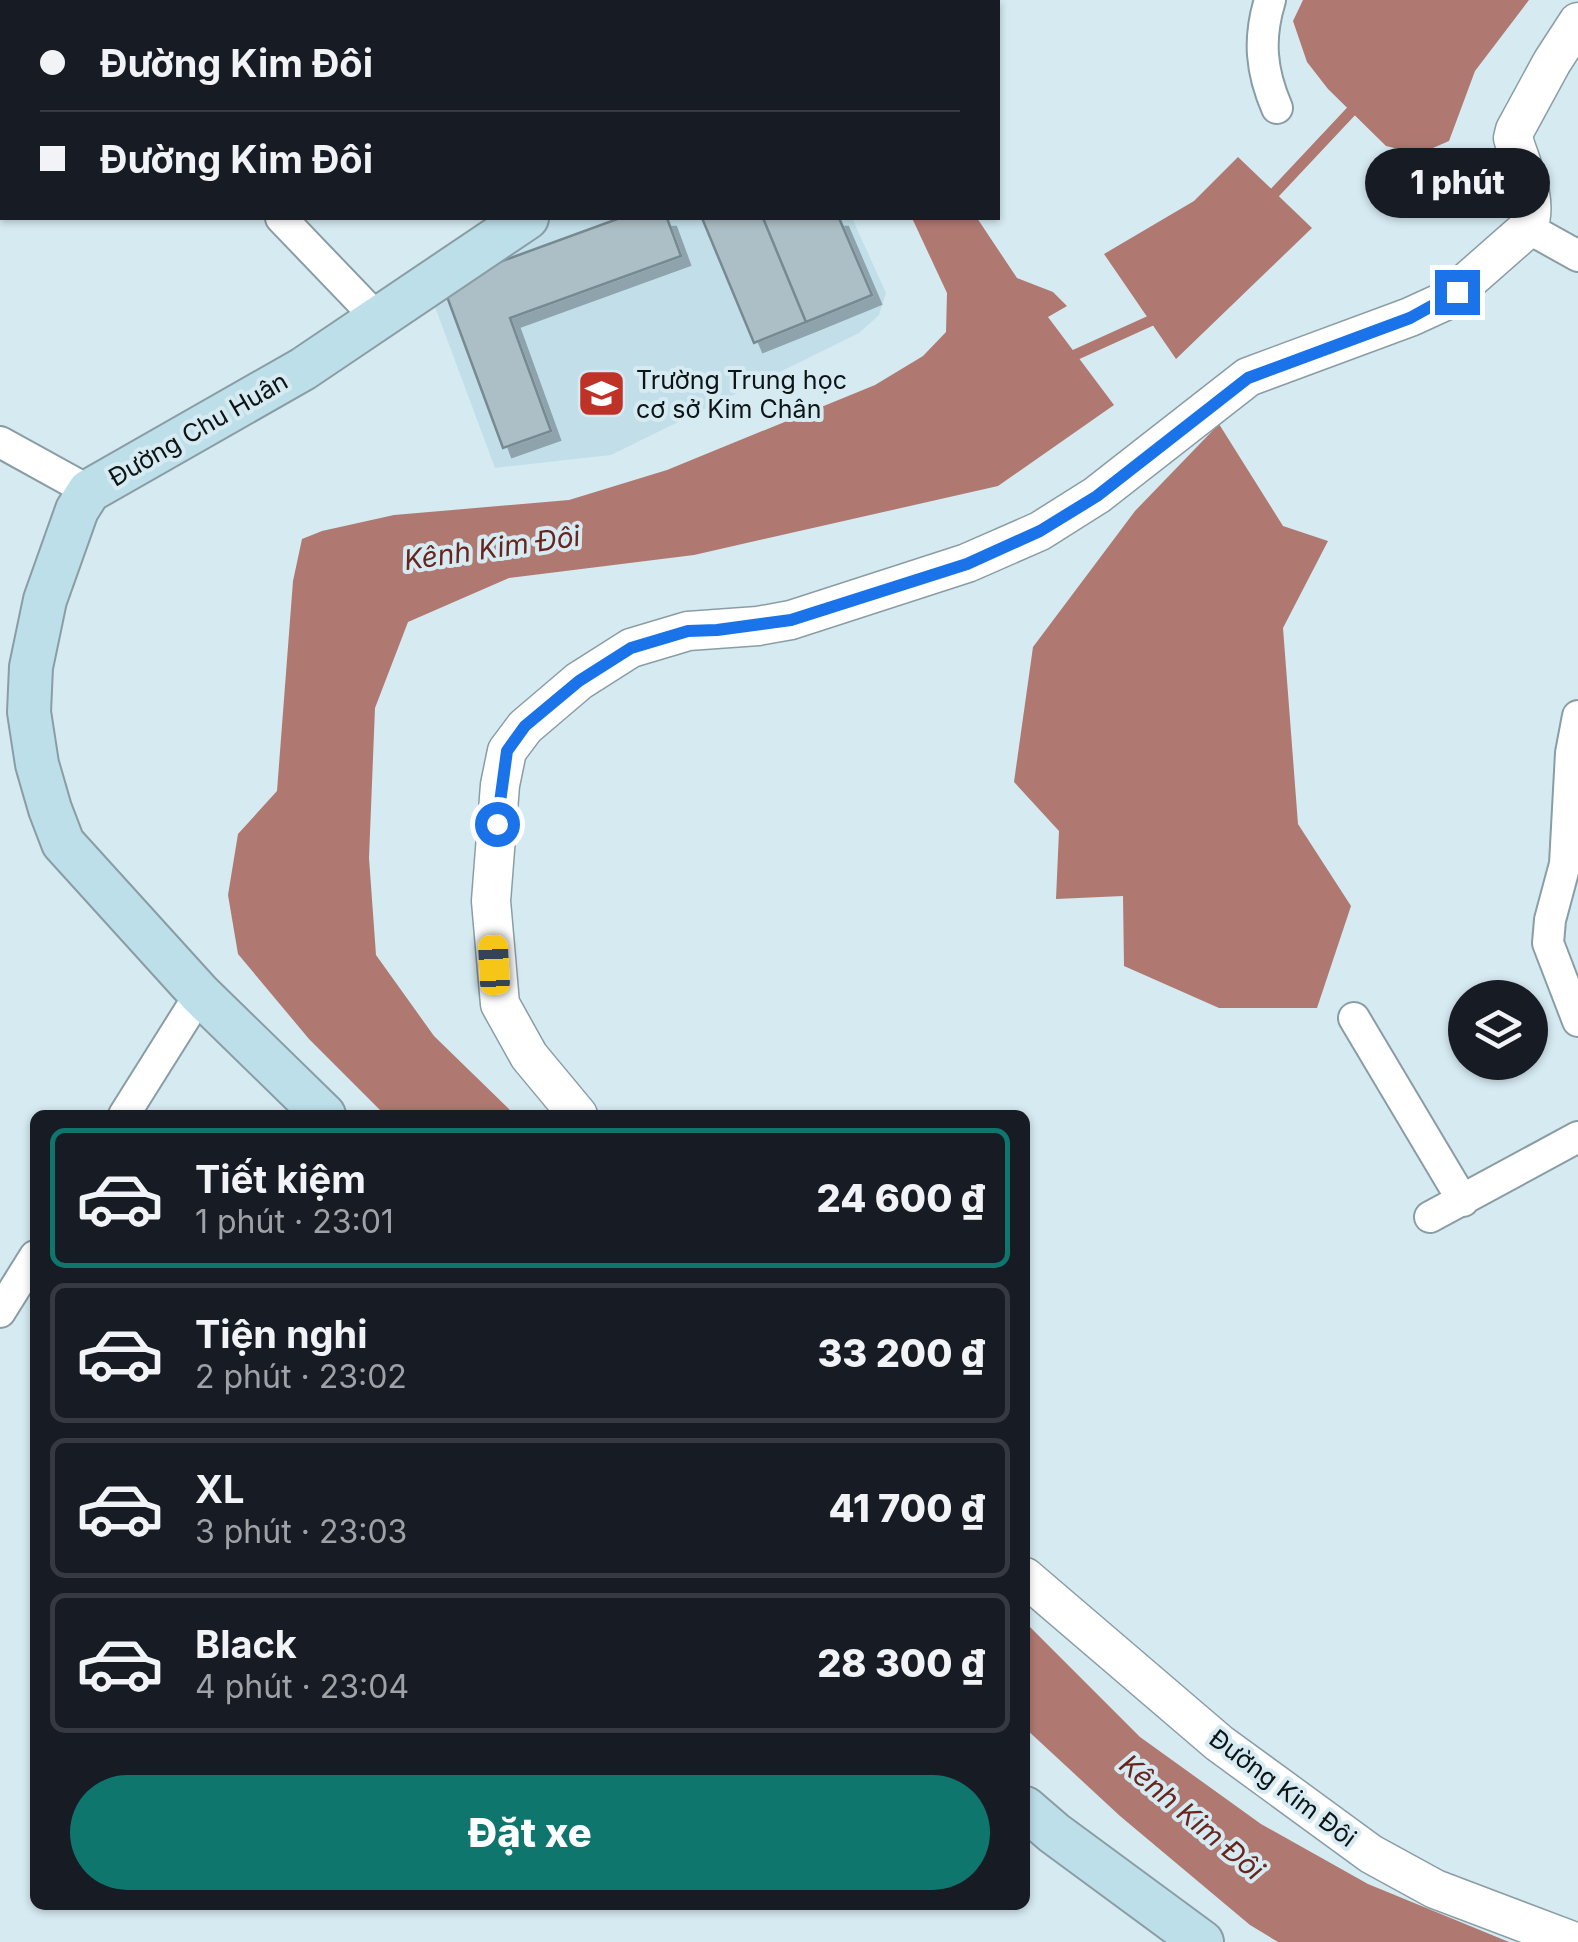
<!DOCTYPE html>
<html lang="vi">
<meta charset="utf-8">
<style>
:root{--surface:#171b24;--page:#242831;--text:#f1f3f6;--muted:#9ea1a6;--line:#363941;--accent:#0f766e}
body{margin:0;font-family:Inter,sans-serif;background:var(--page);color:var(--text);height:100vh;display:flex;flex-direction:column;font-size:38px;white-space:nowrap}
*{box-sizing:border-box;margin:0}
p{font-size:32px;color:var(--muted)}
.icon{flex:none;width:55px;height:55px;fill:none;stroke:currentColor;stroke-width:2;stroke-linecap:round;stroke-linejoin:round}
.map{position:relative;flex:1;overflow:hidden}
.details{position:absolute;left:30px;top:1110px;width:1000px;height:800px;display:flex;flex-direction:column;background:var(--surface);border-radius:15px;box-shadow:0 2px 8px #0004}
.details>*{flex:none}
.top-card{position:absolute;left:0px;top:0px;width:1000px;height:220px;box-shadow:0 2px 8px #0004;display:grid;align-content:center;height:220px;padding:0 40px;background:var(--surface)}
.controls{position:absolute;left:1448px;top:980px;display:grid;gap:20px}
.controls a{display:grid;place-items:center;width:100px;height:100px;border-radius:50%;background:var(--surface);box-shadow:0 2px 8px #0004;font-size:50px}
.end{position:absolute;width:45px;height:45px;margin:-22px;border:12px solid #1a73e8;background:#fff;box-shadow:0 0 0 5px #fff}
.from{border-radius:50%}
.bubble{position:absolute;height:70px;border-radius:35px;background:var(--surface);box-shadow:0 2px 8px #0004;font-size:32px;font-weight:800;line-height:70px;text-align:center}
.car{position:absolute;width:30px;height:60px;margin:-30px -15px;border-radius:12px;box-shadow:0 0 8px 2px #0007;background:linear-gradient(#f5c518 24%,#345 0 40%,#f5c518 0 76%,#345 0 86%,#f5c518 0)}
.top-card b{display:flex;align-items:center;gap:35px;height:95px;font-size:38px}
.top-card b+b{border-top:2px solid var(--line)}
.top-card i{width:25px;height:25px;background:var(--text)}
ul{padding:18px 0 0;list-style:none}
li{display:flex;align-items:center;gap:30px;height:140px;margin:0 20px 15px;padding:0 20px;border:5px solid var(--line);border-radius:15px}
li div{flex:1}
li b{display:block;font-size:38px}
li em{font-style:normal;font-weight:800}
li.active{border-color:var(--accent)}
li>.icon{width:90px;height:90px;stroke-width:1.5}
.cta{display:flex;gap:20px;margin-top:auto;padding:20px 40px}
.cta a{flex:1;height:115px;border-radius:60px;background:var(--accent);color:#fff;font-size:40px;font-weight:800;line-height:115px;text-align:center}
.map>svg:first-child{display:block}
</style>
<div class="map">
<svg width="1578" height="1942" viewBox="0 0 1578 1942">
<defs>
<filter id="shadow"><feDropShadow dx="9" dy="9" stdDeviation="0" flood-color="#0004"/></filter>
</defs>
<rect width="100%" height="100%" fill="#d6eaf2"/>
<path fill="#c2dee9" d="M532,218H852L886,293L879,315L859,333L611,455L495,468L428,288Z"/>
<path fill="#af7971" d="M1303,0H1529L1475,71L1449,141L1419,154L1386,146L1328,89L1307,62L1293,21Z
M1238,157L1312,228L1176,359L1104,254L1194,201Z
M912,218H977L1017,278L1053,292L1067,306L1048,317L1114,405L998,486L694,555L509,578L408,622L375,708L369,858L376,955L434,1036L515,1115H385L309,1039L238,954L228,895L238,834L277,791L293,581L302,539L322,531L394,515L569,500L667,470L875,385L923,356L946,332L947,293Z
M1219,424L1283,526L1328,541L1283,628L1298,824L1351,906L1317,1008H1219L1124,966L1123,896L1056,899L1059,831L1014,782L1033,647L1135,511Z
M1025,1622L1140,1737L1261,1824L1368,1884L1509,1942H1278L1250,1925L1120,1816L1025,1728Z"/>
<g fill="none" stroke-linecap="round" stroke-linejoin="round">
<path stroke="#af7971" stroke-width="11" d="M1265,203L1358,104
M1064,360L1161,316"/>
</g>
<path fill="#acbfc6" stroke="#778a91" stroke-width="2.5" filter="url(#shadow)" d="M620,218H667L681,256L510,318L551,431L503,448L442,283Z
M702,218H763L806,322L754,343Z
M763,218H839L872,295L806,322Z"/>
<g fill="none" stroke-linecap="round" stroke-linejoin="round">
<defs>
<path id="minor" d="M1270,0C1258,39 1261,71 1277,108
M281,218L376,317
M1528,228L1578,256
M0,442L89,491
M1578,716L1571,753L1565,864L1550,920L1548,943L1578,1021
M1354,1018L1463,1201
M124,1115L200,994
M1430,1217L1578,1137
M0,1312L35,1256"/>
<path id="tertiary" d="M578,1115L529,1056L500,1004L491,901L500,785L507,751L525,727L579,681L631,648L688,631L758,626L791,620L967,563L1040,531L1097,495L1248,377L1410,317L1445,301L1528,228C1539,200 1521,165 1513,138L1515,130L1552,62L1578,22
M1025,1577L1219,1743L1371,1854L1435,1889L1575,1942"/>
<path id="secondary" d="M679,0L680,2
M324,1115L200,994L63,843L50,809L37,764L29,712L31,667L45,600L77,510L89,491L303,369L527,218
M1025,1808L1054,1833L1202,1942"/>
</defs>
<use href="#minor" stroke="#8a9da4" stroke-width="34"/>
<use href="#tertiary" stroke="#8a9da4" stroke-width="41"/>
<use href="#secondary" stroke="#8a9da4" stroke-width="46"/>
<use href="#minor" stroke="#fff" stroke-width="30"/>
<use href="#tertiary" stroke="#fff" stroke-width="38"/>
<use href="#secondary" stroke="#bcdfe9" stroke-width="42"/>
</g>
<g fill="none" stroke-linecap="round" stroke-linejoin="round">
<path stroke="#1a73e8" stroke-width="12" d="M497,824L507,751L525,726L579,681L631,648L688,631L717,630L791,620L967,564L1040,531L1097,496L1248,378L1410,318L1457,292"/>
</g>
<defs>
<symbol id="school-square" viewBox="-11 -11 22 22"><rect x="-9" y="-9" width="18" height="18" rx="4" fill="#bf3228" stroke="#d6eaf2"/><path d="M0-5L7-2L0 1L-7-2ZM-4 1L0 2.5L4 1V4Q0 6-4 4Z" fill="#fff"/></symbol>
</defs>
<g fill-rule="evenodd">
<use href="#school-square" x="574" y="366" width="55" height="55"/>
</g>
<g text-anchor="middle" stroke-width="8" stroke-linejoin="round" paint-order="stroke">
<g font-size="25" fill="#0d1416" stroke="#d6eaf2" text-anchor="start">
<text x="636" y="389">Trường Trung học<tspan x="636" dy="29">cơ sở Kim Chân</tspan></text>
</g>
<g font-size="25" fill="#0d1416" stroke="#d6eaf2">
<text transform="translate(198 429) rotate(-30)" y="9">Đường Chu Huân</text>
<text transform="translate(1283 1788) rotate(37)" y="9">Đường Kim Đôi</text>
</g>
<g font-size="28" font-style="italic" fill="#68241d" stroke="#d6eaf2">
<text transform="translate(492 548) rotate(-8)" y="10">Kênh Kim Đôi</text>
<text transform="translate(1192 1817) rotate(40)" y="10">Kênh Kim Đôi</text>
</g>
</g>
</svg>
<div class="controls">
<a><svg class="icon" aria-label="layers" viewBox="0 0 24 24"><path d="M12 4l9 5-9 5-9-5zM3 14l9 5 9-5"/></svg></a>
</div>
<i class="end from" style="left:497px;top:824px"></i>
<i class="end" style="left:1457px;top:292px"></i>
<div class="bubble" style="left:1365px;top:148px;width:185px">1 phút</div>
<i class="car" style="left:494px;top:965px;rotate:357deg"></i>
<div class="top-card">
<b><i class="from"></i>Đường Kim Đôi</b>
<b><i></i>Đường Kim Đôi</b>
</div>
<section class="details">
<ul>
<li class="active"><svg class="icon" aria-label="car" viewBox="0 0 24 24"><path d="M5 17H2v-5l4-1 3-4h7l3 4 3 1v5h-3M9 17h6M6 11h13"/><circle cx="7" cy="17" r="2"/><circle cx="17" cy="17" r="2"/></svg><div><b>Tiết kiệm</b><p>1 phút · 23:01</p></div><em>24 600 ₫</em></li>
<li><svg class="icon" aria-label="car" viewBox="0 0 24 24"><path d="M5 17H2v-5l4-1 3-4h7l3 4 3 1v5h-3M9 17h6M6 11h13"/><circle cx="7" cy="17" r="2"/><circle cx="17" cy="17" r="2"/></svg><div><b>Tiện nghi</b><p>2 phút · 23:02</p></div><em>33 200 ₫</em></li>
<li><svg class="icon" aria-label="car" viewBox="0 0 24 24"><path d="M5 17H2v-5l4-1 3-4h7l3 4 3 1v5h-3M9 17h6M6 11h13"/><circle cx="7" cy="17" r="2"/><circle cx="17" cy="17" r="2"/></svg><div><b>XL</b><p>3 phút · 23:03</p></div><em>41 700 ₫</em></li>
<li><svg class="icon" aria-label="car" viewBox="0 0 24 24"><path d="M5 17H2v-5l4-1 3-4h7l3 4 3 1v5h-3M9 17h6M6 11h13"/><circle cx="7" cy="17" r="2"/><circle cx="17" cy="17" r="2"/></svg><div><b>Black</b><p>4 phút · 23:04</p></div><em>28 300 ₫</em></li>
</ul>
<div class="cta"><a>Đặt xe</a></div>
</section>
</div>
